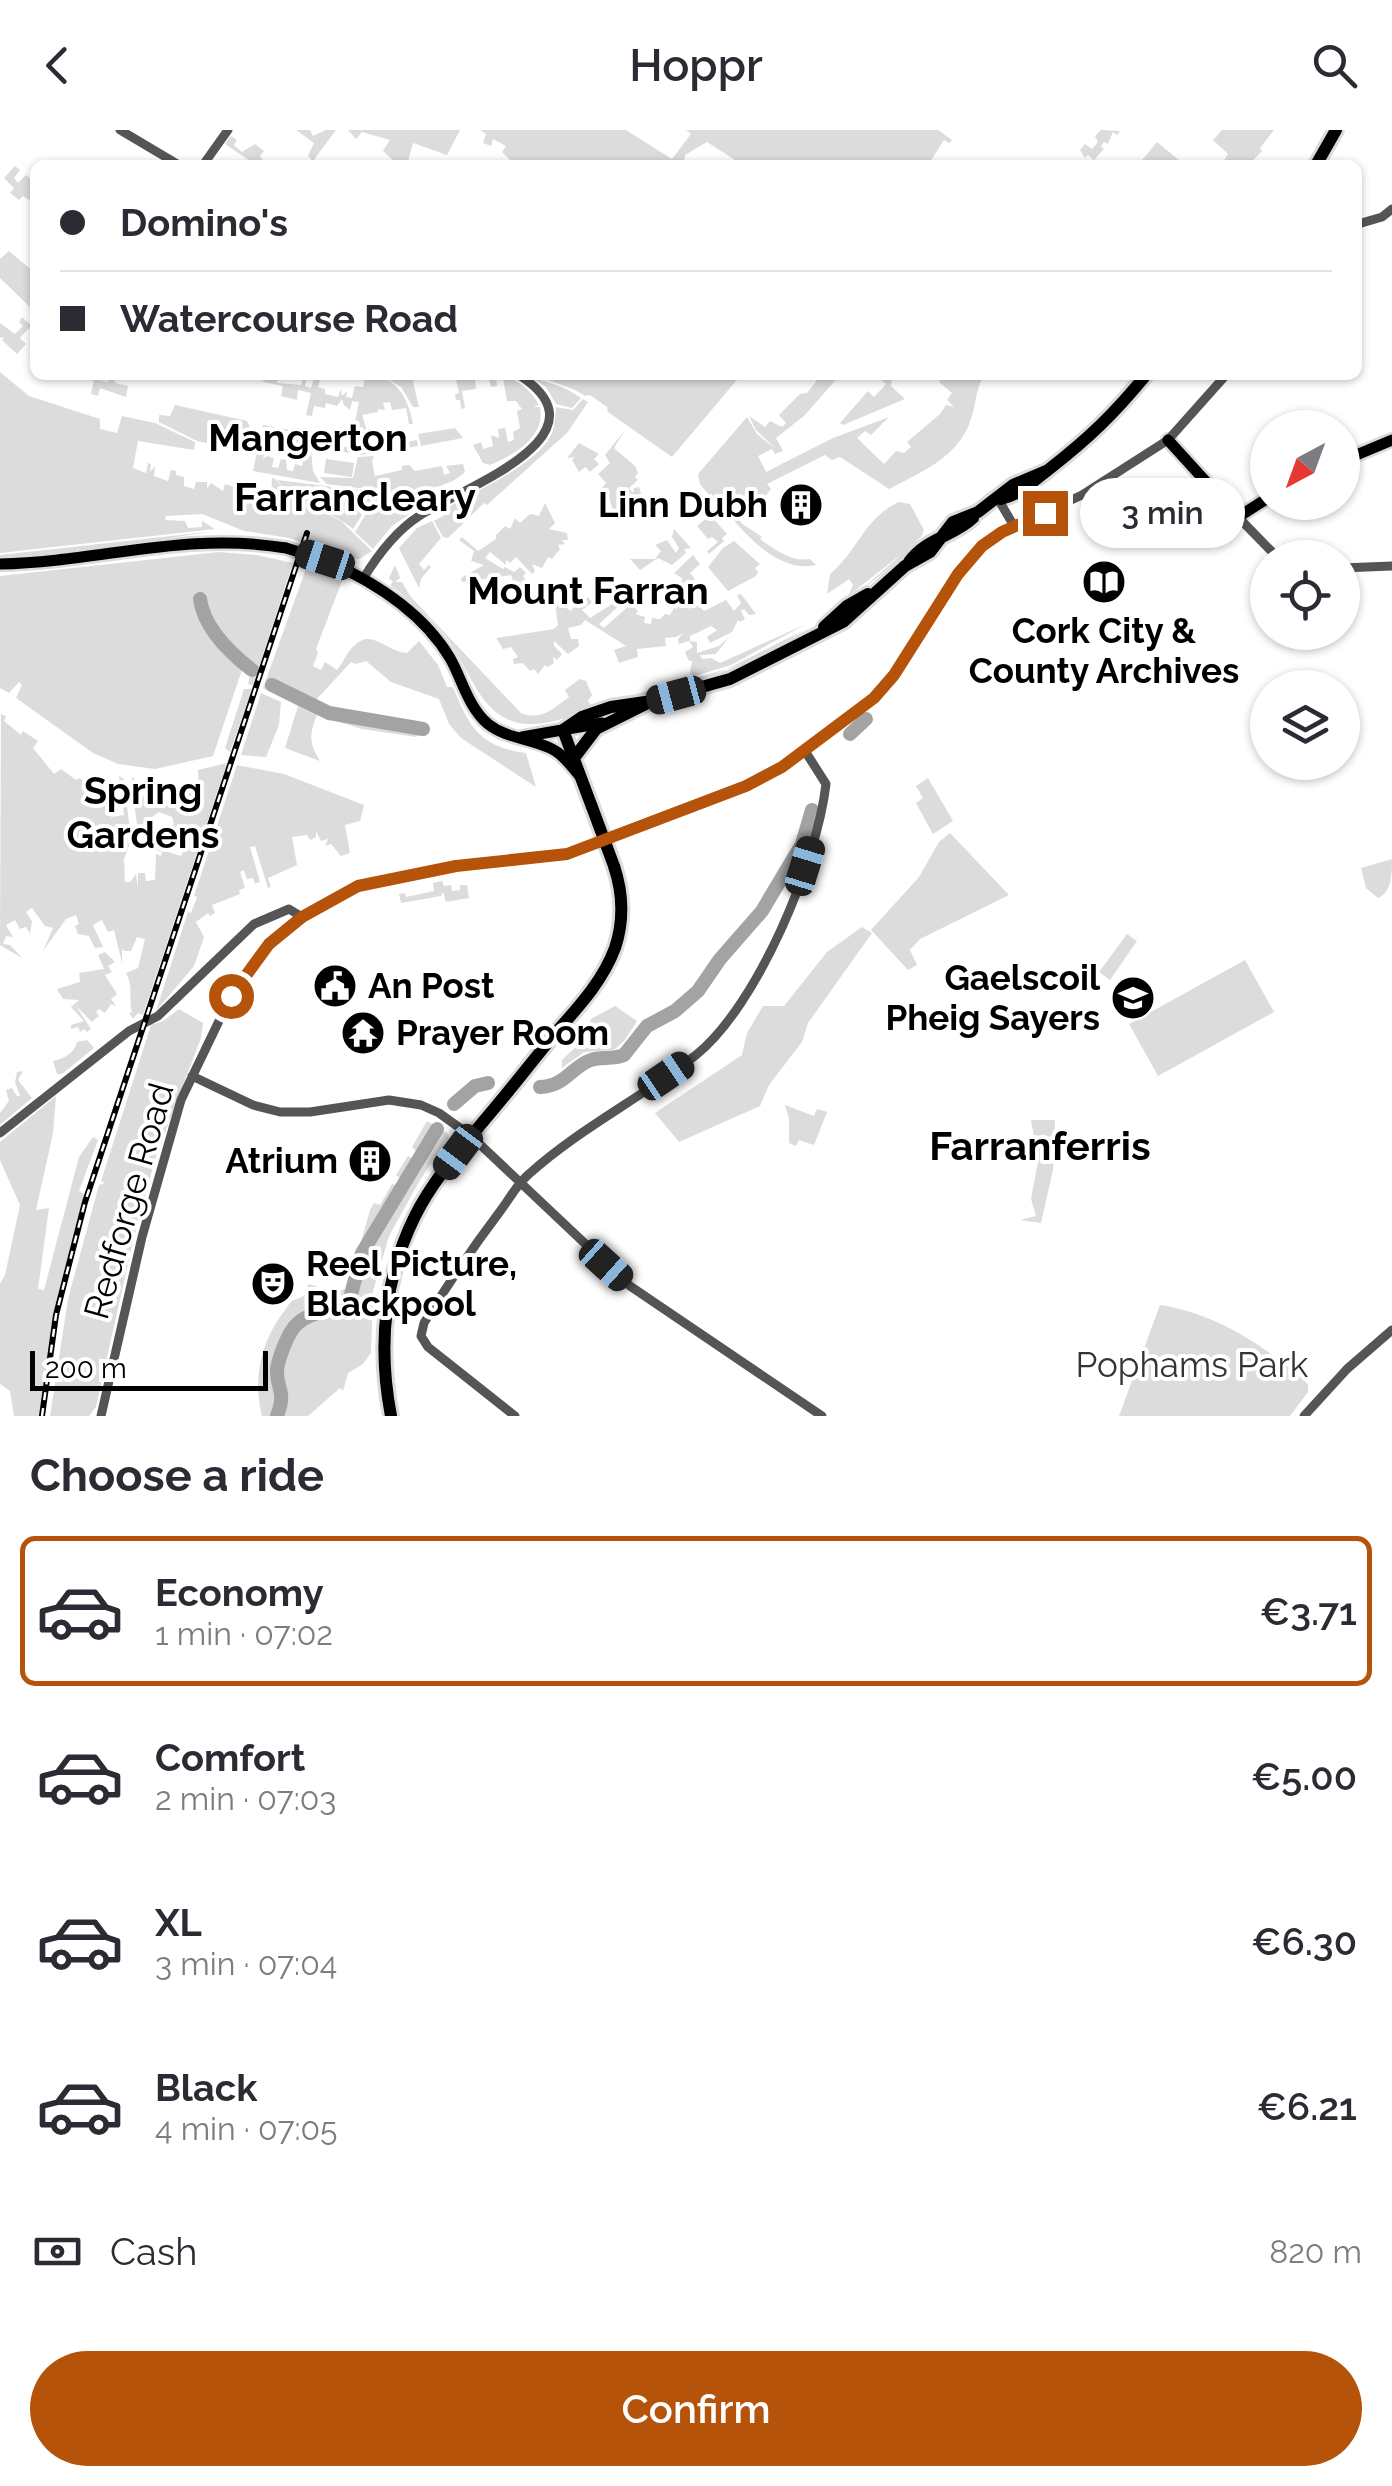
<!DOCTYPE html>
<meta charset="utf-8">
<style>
:root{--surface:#fff;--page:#f7f7f7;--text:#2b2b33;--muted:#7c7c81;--line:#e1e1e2;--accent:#b45309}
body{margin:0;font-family:Raleway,sans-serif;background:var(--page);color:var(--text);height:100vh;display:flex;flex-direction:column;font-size:38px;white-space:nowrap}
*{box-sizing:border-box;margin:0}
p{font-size:32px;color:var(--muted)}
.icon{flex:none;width:55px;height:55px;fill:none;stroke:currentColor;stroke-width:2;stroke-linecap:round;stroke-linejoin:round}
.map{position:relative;height:1286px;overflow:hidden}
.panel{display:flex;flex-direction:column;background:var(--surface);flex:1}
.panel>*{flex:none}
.banner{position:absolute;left:30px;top:30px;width:1332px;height:220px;border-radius:15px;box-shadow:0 2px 8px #0004;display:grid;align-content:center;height:220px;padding:0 30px;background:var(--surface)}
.needle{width:65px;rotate:221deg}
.controls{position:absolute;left:1250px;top:280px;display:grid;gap:20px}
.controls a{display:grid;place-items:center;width:110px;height:110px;border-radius:50%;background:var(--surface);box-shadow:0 2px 8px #0004;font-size:50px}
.scale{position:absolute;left:30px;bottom:25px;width:238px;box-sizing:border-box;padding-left:10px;border:5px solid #000;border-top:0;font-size:28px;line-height:35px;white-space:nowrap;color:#000;-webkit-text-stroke:8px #fff;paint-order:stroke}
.end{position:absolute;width:45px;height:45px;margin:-22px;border:12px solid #b45309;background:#fff;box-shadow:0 0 0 5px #fff}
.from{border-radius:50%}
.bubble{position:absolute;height:70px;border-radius:35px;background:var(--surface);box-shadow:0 2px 8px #0004;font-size:32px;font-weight:600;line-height:70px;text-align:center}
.car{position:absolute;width:30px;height:60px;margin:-30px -15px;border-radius:12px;box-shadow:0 0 8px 2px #0007;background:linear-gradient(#222 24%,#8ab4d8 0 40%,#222 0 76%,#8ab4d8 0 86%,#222 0)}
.banner b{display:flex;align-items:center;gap:35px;height:95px;font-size:38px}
.banner b+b{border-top:2px solid var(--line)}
.banner i{width:25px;height:25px;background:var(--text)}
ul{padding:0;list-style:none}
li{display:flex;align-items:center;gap:30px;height:150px;margin:0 20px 15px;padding:0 10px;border:5px solid transparent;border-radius:15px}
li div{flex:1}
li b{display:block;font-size:38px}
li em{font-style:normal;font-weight:600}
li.selected{border-color:var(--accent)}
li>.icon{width:90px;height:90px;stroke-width:1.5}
h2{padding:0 30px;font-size:45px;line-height:120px}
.pay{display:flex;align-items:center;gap:25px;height:110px;padding:0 30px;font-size:38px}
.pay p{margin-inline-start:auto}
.button{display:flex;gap:20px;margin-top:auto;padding:20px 30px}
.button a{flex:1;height:115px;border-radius:60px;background:var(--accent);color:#fff;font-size:40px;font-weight:600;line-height:115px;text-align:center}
header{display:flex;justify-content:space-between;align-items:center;height:130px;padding:0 30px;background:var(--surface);font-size:45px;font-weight:600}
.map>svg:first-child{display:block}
</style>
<header><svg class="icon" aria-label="back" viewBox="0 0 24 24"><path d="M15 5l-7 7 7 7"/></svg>Hoppr<svg class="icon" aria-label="search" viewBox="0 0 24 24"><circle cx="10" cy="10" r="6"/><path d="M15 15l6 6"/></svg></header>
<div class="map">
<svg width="1392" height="1286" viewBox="0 0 1392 1286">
<rect width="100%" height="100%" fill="#fff"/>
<path fill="#dcdcdc" d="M296,0H310L313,6L326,0H336L313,31L308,26L314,13Z
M348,0H460L447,25L413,13L407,35H388L392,29L383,21L390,10L362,2L356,9Z
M480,0H626L672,29L691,4L686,0H938L952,10L949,13L944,10L928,35H743L707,12L685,25L684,32L687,35H515L502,22L506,16L493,9L491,16L483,13L486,4Z
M1101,0L1120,1L1117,5L1113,2L1108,14L1104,12L1101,16L1104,19L1094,30L1088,25L1085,28L1080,20L1085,14L1092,19L1098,12L1095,6Z
M1222,0H1274L1260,18L1262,21L1248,35H1221L1228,24L1213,10Z
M231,6L237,10L234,15L242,22L255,14L264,21L260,26L266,35H256L225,14Z
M1157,12L1180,31L1181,35H1138Z
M15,36L20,40L14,48L18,53L26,45L32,51L35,49L32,56L35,67L29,70L23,66L19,70L10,63L14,58L4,48Z
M9,121L35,143V182L0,148V129Z
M22,187L34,198L28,199L20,208L26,214L17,224L2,210L4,207L0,208V193L15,204L23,196L19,192Z
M0,242L29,266L100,289V299L117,303L122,286L155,293L195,312L194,320L138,311L133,338L146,343L148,333L151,334L150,342L155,336L154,346L168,351L171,340L176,341V345L184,347V356L194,359L196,352H207V359L211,353L223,361L225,354L257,364L260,368L261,364L271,367L272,348L275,349L289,364L341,391L372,421L359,429L350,428L289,408L244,401L202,384L166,386L165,390L185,391L188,398L202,397V391L215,399L0,423Z
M110,245H116L115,253L128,256L126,267L100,258L98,266L91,264L94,249L108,252Z
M265,245H278L277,253L301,255L304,245L307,246L305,256L311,258L315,245H321L318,257L325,259V264L338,267L341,259L342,266L347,261L346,267L352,268L355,256L363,257L366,245C396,245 408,267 413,294H409L406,278L392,280L390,272L383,273L385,280L378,279V282L362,285L367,301L359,299L353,301L359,272L352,271L350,280L344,275L342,269L337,276L326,273L325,278L314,276L312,286L306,285L311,263L298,260L297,270L281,266L283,256L263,252Z
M381,245H420L412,247L419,277H413L401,257Z
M455,245H480L481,249L475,250L476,259L462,261L465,278L461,279L460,270H456L455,264L459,263Z
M488,245C511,245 528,255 539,275L533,277H540C546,307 514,325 490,335L483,333L473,315L481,312L483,319L493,316L491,305L499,308L498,299L505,298L508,312L514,310L513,302L520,298L517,281L522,279L516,271H507L503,248L496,246L497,256L491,257Z
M535,245H741L672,327L608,282L607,277L590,265L585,266C569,255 553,253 535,245Z
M821,245H840L805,285L776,308L783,321L775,324L772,319L758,326L766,342L833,308L889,287L871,305L865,301L857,308L884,334L896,321L904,323L911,317L907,312L940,284L946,275L954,277L947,270L952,263L939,252L943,245H984C975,261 976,276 970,292C957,328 921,342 889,359L840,327L832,330L825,325L767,354L771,359L759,374L745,369L743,371L738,365L730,370L733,374H717V370H713L700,354L698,344L747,287L757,304L777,320L756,300L749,286L765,297L770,291L782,297L786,293L779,285L800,264L807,263Z
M876,245H904L892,250L891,256L905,269L843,295L840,293L868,261L874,267L886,254Z
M533,248C550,253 567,257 581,268L572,278L556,274L546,257Z
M583,269L588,272L567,303L487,375L484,373L448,408L443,407L434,391L443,386L445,379C474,361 533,337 550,307C555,298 555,287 556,277L573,280Z
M175,275L247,291L251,299L245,317L239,320L197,311L159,292V285L170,286Z
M263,295L315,304L312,316L261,304Z
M455,298L463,308L421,316L418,304Z
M625,300L614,318L635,336L638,343L635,347L638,350L629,358L633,363L634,358L639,357L642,367L637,371L629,361L634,372L631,374L623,363L617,368L618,373L622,372L624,380H613L609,368L601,359L606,353L598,344L610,333L605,325Z
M260,308H264L260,323L264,325L263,329L267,326L274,328L272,337L278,338L281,329L286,330L287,340L293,341L295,334L302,336L305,320L303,317L311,318L313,341L320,353L253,341Z
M417,310L418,316L361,325L315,317L316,312L362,320Z
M579,313L599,324L594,329L599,334L590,342L585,337L579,342L572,330L575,327L567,328Z
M374,326L372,331L375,346L402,340V336L409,335L415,341L442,336L444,345L450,343L446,336L463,334L465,342C436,371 365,359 327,354L320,347L353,348L358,327Z
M326,329L354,333L352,347L324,343Z
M277,350L342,358L362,385L353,399C331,380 294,373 277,350Z
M346,359L405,362L439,360L433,368L392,396L373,419L355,402L366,384Z
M899,372L910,374L924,400L921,407L909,418L911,420L852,468L903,423L848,466L853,455L849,449L827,464L830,444C858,421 864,388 899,372Z
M545,373L555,393L549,399L567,403L568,410H562L565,414L558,415L560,419L552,429L548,427L542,438L532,434L535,441L532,444L516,427L510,433L506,430V435L490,422L485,428L503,439L505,437L514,442L520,437L526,443L523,446L527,452L514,455L511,445L462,452L461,448L484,435L471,431L474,421L459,410L462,407L478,421L496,409V405L505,396L510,399L515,388L520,393L530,384L539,386Z
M737,381L741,393L762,407L760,409C776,420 791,432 810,429L816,435C780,443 749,408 728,384Z
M710,385L727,404L722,408L724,411L709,424L707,421L718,412L712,407L708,409L697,396Z
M432,391L441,408L419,434L424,440L429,435L431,437L421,449L419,458L399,418L417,398Z
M674,399L691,418L684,419L686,423L672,435L658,428L640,440L630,429H655L661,421L655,415L667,410L676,423L679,418L672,407Z
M216,401L42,427L0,430V425Z
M734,411L760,434L755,438L758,443L756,446L728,461L708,437L723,418Z
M219,422L257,425L293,433L253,555L248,554L253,535L246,528L213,626L155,639L118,634L93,623L16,568L22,555L19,552L9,563L0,558V446Z
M693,425L700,434L690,443L695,449L691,453L693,457L679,469L671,461L683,449L674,443Z
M395,435L400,448L395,452H402L410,466L521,583C541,591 553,579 569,567L565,560L580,549L586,551L592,565L588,571L593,578C574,584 554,594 534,594C481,596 472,541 446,507C430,486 411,471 390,455L393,452L389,448Z
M307,436L342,451L316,519L318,523L313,536L321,540L325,532L337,540C344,532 347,521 356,514C372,499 389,523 407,523L419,511L438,535L447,557H453C469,597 480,617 526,623L536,657L461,608L449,594L439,569L391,552L366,531L356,534L351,532L315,571L311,572L354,585L423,595V602L416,607L362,599L317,585C309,604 309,614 320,631L285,618L298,576L263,558Z
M695,458L700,468L687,481L697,474L704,481L726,470L734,481L741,473L737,465L741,464L756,484L749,485L744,479L741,481L745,489L740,492L738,490L732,502L710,513L707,507L717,500L711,496L690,506V511L697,512V523L719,516L729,507L716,524L700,525L702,529L711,528L720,533L806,494L731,535L692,547L690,543L692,531H689L685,522L693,517L689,511L679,514L678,509L683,503L676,507L665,508L666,516L637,519L638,527L619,533L614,520L626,516L585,490L581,495L568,498L571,509H578L579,516L568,524L554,511V516L562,524L557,530L553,527L554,533L548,537L545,535L538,544L534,539L530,541L523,533L514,534L513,529L518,527L511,517L503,519L496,508L554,499L558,495L555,474L546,469L548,466L571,481L580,467L584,471L588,467L592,472L582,480L590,488L617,471L621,474L599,494L604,498L631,474L638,481L636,484L645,487L644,493L651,494L652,488L660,489L665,484L670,485L674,478L676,479L682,474L680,471Z
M804,500C758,530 710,548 657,561C642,564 624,570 611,571L727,539Z
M244,559H252L230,622L225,618Z
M261,563L281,572L279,595L266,627L241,625Z
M1,584L6,586L4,591L21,605L23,601L38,611L33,618L54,644L61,639L76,650L79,648L88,653L81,664L93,650L106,659L111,687L124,685L119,646L124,649L131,711L124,729L125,752H130L136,744L138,758V743H145L146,751L155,750L156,724L161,726L162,722L150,718L145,722L138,713L181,726L183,722L162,715L174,694L172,687L159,682L149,689L143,703L138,702L131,650L134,647V665C155,668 185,674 199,655L198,640L227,633L143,885L138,883L133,889L129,883L132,882C128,872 134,857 126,843L138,838L145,809L137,807L131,821H124L122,818V833L114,800L108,802L102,790L93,795L103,817L95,818L89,806L78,804L75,796L79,794L76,785L66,789L43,821L53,798L45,796L32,778L26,782L32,791L30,804L26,797L20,799L15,790L6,795L13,807L6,806L3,814L10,815L22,828L0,815Z
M237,635L284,644L364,675L360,691L345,695L350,723L341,726L331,714L325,716L328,709L321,711L316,701V707L310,710L307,705L292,707L297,735L268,748L271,757L268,758L255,716L250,717L260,752L255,754L253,748L247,749L244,740L240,742L245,758L239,760L240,764L212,775L215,783L210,786L208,783L196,792L204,807L194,836L156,881L188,782L191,783L197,767L194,766Z
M928,648L953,691L933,704L916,673L923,668L916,656Z
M950,703L1009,765L920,809L910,820L917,835L908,840L871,800L919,747L939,712Z
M1392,729C1392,744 1392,762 1378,768L1366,758L1361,738Z
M442,751L444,756L451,755L452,761L460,760V755H467L469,768L446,772L443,762L441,766L401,773L399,764L405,763L406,767L434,761L433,753Z
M862,797L872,803L808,893L802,912L769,955L760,976L679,1012L655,983L742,925L747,903L763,876H784L827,822Z
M1127,804L1137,811L1110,850L1099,842Z
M105,822L115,832L108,836L112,842L105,845L117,864L111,869L116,876L111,874L105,883L99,879L96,882L99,886L92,892L76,876L91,899L87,902L84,899L80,902L78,897L71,899V895L84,891L71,877L79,870L63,869L57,859L80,852L79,843L104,839L98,825Z
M1245,830L1274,882L1158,946L1129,894Z
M615,876L637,891L625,910L614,920L584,922L562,938V930L580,913L591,889Z
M179,879L203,893L201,908L156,1026L133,1111L96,1277L89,1286H50L68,1169L99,1055L105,1053L101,1051L151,895L163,891Z
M87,910L94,918L62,944H57L53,931C66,928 75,922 77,912Z
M23,941L18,950L32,968L0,995V983L9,971L6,960L12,958L17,966H20L15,952L17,942Z
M56,966L53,1003L36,1080L49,1078L38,1159L44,1160L79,1027L93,1007L98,1010L79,1061L84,1064L54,1184L40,1286H14L10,1261L0,1254V1154L5,1145L20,1075L0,1030V1012Z
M785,975L814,986L817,979L827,982L814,1015L799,1010L796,1016L789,1013V989Z
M1031,990H1055L1053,1040L1041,1093L1020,1090L1036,1086L1031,1069L1038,1031Z
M427,991L447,1003L449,1007L420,1050L389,1106L373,1161L371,1223L363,1234L348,1243L343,1261L340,1258L308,1286H262C253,1250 260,1214 282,1184C286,1180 288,1174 292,1171C297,1168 302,1168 306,1164L308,1154L336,1162L348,1158L370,1080L374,1073L380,1075L392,1054L396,1055L400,1048L396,1045L408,1026L412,1028L416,1021L412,1017Z
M1160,1175C1218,1184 1265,1216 1308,1254V1262L1290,1286H1119Z"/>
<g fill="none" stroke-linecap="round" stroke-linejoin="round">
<path stroke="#a3a3a3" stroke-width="14" d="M200,469C204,498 230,523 252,540
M272,555L329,583L423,599
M850,604L866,589
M540,957C566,956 571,937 591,930C601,926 612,930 624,925L647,896L675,881L698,861L720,829L762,781L802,714L812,680
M454,974L475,956L488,953
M277,1286C287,1259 276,1261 277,1239C279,1227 288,1202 297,1194C310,1181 334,1182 349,1172L362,1123L437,999"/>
<defs>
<path id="major" d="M1168,310L1238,387L1268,368
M1342,331L1392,310
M325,430C373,451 422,481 450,528C462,549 468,577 488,594C507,609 531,608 552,619C563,624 571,636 579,645
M0,434C100,432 184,401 286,418
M522,607L602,593"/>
<path id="highway" d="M1316,35L1336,0
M1001,369C1021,364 1032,352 1048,340C1089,308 1113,285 1146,245
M909,432C926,408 953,407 973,388
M824,497L847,476L868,464
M574,628L596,599L650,572
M592,677L563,600L582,587L611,577L652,571L730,549L843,492L905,436L930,422L953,392L978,382L1013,355L1046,341
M391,1286C378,1218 384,1149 415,1086C432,1052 458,1022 482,993C508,963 533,930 559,899C581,874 603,850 615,818C624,791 623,763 614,736"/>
</defs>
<use href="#major" stroke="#dbdbdb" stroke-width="16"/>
<use href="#highway" stroke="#dbdbdb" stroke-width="18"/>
<path stroke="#555" stroke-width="9" d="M120,0L179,35
M203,35L228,0
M1358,94L1382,87L1392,79
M998,369L1014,396
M1238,387L1278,428
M1342,438L1392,436
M363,449C377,426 396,401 419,386C461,358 614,306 519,245
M192,946L253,975L280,982H310L389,970L421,975L439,983L471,1006L630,1156L822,1286
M0,1003L129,901L158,886L254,794L289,779L302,787
M101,1286L142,1107L181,970L231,866L269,814L312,781L358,756L456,736L567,724L746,655L782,637L873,568L893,545L958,444L981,416L1002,402L1082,365L1168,310L1226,245
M515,1286L428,1217L421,1206L424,1193C448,1154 473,1117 501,1080C510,1068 517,1054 529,1044C580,998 643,967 696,925C758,875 817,732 826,654L805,621
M1304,1286L1347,1239L1392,1200"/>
<use href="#major" stroke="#000" stroke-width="11"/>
<use href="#highway" stroke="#000" stroke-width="12"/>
<defs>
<path id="rail" d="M42,1286L56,1185L85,1072L307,403"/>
</defs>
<use href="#rail" stroke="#000" stroke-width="6"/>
<use href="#rail" stroke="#fff" stroke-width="2.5" stroke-dasharray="8" stroke-linecap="butt"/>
<defs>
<path id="major-bridge" d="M286,418L325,430"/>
<path id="highway-bridge" d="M592,677L614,736"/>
</defs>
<use href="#major-bridge" stroke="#dbdbdb" stroke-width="16" stroke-linecap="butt"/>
<use href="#highway-bridge" stroke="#dbdbdb" stroke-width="18" stroke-linecap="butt"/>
<use href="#major-bridge" stroke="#000" stroke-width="11"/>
<use href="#highway-bridge" stroke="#000" stroke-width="12"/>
</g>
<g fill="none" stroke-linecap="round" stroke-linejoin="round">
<path stroke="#b45309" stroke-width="12" d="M231,866L269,814L302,787L358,756L456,736L567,724L746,656L782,637L874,568L894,545L958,444L982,416L1002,402L1045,383"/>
</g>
<defs>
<symbol id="building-disc" viewBox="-11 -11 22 22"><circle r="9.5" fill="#000" stroke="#fff"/><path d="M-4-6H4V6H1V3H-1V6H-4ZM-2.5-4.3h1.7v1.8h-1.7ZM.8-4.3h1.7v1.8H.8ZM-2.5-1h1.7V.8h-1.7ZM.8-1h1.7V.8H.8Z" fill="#fff"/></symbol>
<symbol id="library-disc" viewBox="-11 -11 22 22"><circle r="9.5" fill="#000" stroke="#fff"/><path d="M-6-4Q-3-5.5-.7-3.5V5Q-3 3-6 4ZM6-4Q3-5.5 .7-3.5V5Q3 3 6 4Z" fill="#fff"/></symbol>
<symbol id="civic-disc" viewBox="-11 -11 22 22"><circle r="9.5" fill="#000" stroke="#fff"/><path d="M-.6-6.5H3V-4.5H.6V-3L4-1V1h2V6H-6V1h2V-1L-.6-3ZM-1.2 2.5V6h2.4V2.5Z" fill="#fff"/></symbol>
<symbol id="school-disc" viewBox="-11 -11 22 22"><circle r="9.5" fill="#000" stroke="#fff"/><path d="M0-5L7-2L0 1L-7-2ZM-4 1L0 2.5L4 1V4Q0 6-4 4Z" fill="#fff"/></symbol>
<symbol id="temple-disc" viewBox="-11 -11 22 22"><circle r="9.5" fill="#000" stroke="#fff"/><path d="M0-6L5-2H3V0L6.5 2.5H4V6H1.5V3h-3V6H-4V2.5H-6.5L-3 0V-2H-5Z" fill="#fff"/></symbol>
<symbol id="theatre-disc" viewBox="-11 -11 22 22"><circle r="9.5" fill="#000" stroke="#fff"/><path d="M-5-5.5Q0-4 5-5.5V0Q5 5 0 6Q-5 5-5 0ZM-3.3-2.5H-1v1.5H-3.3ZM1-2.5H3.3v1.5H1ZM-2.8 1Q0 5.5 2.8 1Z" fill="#fff"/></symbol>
</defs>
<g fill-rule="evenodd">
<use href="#building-disc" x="776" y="350" width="50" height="50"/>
<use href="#library-disc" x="1079" y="427" width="50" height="50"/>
<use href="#civic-disc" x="310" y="831" width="50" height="50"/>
<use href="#school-disc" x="1108" y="843" width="50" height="50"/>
<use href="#temple-disc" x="338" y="878" width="50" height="50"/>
<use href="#building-disc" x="345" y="1006" width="50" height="50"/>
<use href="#theatre-disc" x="248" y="1129" width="50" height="50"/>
</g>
<g text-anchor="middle" stroke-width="8" stroke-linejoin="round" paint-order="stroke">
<g font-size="35" font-weight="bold" fill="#000" stroke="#fff" text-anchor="end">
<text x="768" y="387">Linn Dubh</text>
<text x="1104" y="513" text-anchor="middle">Cork City &amp;<tspan x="1104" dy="40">County Archives</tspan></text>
<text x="1100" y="860">Gaelscoil<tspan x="1100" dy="40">Pheig Sayers</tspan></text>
<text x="368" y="868" text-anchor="start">An Post</text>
<text x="396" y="915" text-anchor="start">Prayer Room</text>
<text x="338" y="1043">Atrium</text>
<text x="306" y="1146" text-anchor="start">Reel Picture,<tspan x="306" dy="40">Blackpool</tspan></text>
</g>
<g font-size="35" fill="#000" stroke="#fff">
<text transform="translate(129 1071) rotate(-74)" y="12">Redforge Road</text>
</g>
<g font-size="35" fill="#333" stroke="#fff">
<text x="1192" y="1247">Pophams Park</text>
</g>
<g font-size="38" font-weight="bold" fill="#000" stroke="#fff">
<text x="308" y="321">Mangerton</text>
<text x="588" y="474">Mount Farran</text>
<text x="143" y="674">Spring<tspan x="143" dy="44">Gardens</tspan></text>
</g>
<g font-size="40" font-weight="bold" fill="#000" stroke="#fff">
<text x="355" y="381">Farrancleary</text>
<text x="1040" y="1030">Farranferris</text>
</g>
</g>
</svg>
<div class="controls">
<a><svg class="needle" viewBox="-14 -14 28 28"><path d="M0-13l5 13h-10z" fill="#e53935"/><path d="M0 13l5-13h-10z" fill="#7c7c81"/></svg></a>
<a><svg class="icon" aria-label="locate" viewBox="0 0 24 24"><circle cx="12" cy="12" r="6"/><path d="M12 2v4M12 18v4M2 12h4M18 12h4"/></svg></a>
<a><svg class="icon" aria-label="layers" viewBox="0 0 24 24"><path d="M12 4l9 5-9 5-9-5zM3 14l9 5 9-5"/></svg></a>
</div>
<div class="scale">200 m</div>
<i class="end from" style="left:231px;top:866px"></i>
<i class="end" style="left:1045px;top:383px"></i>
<div class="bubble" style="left:1080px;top:348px;width:165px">3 min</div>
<i class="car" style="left:325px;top:430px;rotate:288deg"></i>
<i class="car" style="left:676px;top:565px;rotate:255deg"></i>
<i class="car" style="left:805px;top:736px;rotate:17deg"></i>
<i class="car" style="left:666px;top:946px;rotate:56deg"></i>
<i class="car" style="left:458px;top:1022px;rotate:217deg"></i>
<i class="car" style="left:606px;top:1135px;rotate:132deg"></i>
<div class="banner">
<b><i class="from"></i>Domino's</b>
<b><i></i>Watercourse Road</b>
</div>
</div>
<section class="panel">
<h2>Choose a ride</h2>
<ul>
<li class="selected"><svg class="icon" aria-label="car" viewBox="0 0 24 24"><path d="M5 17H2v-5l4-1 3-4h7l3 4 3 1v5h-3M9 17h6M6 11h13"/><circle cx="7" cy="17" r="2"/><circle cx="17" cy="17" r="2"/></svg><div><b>Economy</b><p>1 min · 07:02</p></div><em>€3.71</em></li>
<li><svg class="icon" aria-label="car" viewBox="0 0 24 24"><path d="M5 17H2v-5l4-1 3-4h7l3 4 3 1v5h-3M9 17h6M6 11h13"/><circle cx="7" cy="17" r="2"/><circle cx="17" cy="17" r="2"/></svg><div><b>Comfort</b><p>2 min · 07:03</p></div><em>€5.00</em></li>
<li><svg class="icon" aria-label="car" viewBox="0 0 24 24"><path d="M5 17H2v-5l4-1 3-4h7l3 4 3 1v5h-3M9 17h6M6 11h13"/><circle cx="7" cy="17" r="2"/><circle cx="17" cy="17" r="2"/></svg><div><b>XL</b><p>3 min · 07:04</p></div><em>€6.30</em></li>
<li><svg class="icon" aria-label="car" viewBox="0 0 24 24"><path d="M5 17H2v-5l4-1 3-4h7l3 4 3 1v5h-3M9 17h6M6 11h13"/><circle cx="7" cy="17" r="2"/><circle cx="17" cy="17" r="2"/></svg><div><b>Black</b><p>4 min · 07:05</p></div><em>€6.21</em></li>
</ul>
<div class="pay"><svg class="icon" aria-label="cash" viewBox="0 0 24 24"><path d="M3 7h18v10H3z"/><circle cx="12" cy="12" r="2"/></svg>Cash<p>820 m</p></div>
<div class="button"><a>Confirm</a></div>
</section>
